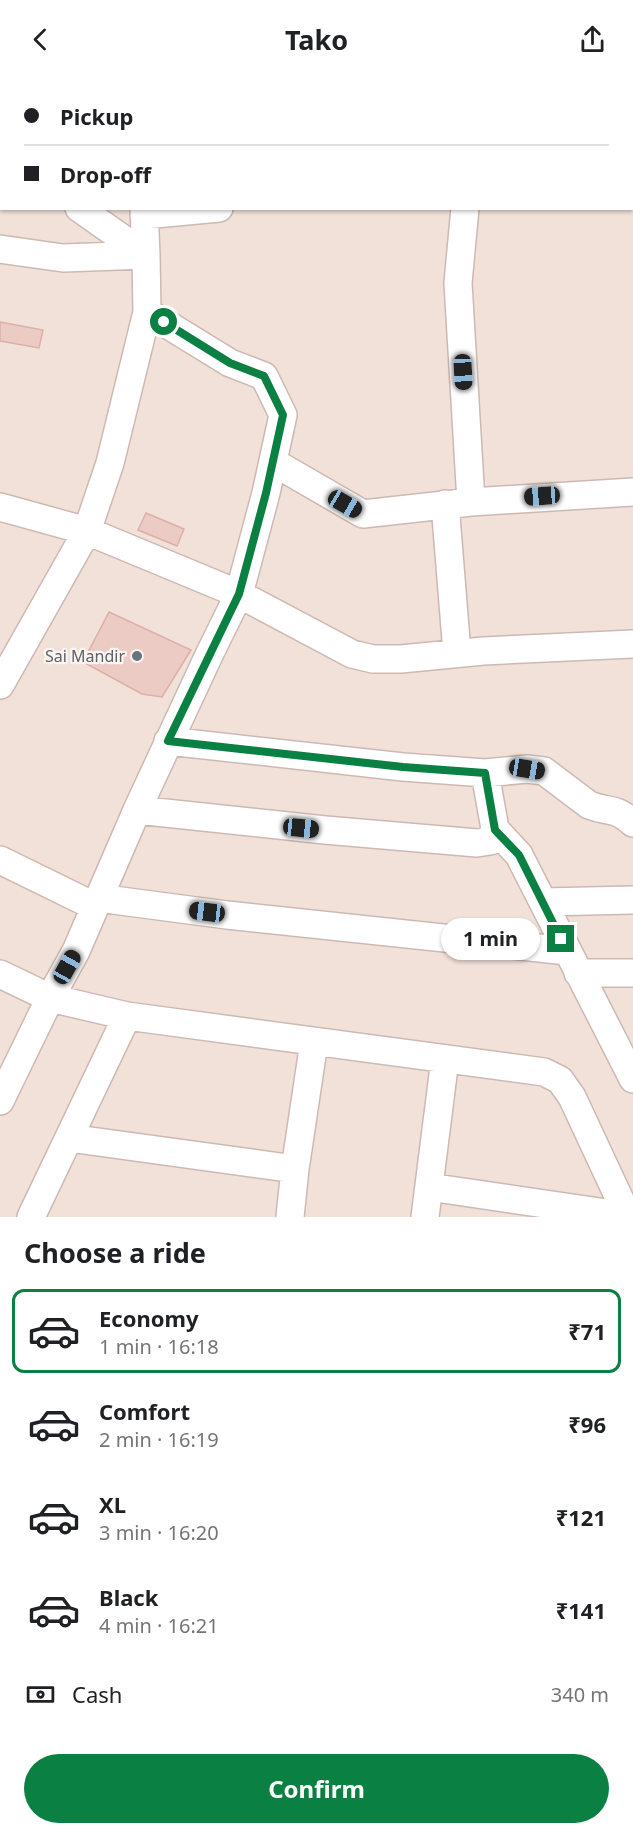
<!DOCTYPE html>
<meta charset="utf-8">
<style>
:root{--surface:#fff;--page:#f6f6f6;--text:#202124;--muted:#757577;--line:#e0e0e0;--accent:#0b8043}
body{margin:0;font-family:"Noto Sans",sans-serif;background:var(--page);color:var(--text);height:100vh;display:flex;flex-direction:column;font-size:22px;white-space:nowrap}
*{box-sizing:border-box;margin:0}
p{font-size:20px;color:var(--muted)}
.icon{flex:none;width:33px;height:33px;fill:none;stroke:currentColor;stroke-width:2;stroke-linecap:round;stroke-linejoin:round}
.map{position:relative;height:1139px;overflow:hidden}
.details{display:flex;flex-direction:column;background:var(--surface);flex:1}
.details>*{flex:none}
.top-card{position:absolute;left:0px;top:0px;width:633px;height:132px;box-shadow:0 2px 4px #0004;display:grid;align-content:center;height:132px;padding:0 24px;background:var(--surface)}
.end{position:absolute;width:27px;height:27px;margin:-14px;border:8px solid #0b8043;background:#fff;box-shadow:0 0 0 3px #fff}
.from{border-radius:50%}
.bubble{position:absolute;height:42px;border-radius:21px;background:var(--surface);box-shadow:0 2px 4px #0004;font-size:20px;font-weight:700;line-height:42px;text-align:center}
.car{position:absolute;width:18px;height:36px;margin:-18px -9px;border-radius:8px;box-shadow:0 0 4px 2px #0007;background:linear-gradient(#222 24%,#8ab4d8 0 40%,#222 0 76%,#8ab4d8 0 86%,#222 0)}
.top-card b{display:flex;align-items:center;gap:21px;height:57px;font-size:22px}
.top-card b+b{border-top:2px solid var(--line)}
.top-card i{width:15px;height:15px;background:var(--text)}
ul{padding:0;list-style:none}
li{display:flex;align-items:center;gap:18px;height:84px;margin:0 12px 9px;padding:0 12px;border:3px solid transparent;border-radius:12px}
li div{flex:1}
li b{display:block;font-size:22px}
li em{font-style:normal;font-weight:700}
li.active{border-color:var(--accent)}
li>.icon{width:54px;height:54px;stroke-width:1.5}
h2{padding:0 24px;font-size:27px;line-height:72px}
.pay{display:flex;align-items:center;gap:15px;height:66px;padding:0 24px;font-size:22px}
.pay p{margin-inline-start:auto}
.action{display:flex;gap:12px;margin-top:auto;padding:12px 24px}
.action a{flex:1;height:69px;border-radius:36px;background:var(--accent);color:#fff;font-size:24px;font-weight:700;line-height:69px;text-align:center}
header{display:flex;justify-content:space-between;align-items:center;height:78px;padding:0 24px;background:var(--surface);font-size:27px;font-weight:700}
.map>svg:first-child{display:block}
</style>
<header><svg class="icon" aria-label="back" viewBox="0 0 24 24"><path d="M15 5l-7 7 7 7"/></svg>Tako<svg class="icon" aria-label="share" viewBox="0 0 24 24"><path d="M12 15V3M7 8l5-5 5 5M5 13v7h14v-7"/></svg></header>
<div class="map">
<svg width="633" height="1139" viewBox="0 0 633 1139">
<rect width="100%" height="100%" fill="#faf0ea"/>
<path fill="#f1e1d9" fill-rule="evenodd" d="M0,0H633V1139H0ZM2,2H632V130H2Z"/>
<path fill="#eccbc5" stroke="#ddafa7" stroke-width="1.5" d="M0,244L43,252L39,270L0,263Z
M146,435L184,451L177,468L138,452Z
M109,534L191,572L162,619L142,616L83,584Z"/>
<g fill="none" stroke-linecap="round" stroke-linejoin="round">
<defs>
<path id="minor" d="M163,2L171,0
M473,2V0
M632,31H633
M0,70L2,71
M465,130L458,205L471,424
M144,137L219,130
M0,171L63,180L146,177L144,130
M147,234L230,285L264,298L283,337L266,415L239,516L352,576L373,581H401L483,573L633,566
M273,384L363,436L471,424L633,414
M445,426L457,575
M0,429L87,453L239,516L209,577L137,732L76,873L50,920L0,1023
M0,607L87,453L110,385L147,234L146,177L79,130
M168,663L403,689L485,695L527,691L544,693L589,727C609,735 614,728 633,745
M137,732L325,752L477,765L490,763L495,751L485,695
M495,751L519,777L633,1001
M0,782L94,828
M98,820L227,837L567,873
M543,824L633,822
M578,895H633
M0,896L50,920L127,938L544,994L560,1002L572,1019L628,1139
M69,1060L295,1091
M429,1109L627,1138
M31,1139L127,938
M290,1139L295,1091L314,964
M425,1139L445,981"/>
</defs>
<use href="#minor" stroke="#cdb9b4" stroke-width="30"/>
<use href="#minor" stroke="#fff" stroke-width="27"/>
</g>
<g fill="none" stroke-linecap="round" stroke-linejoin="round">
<path stroke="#0b8043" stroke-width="8" d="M164,244L230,285L264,298L283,337L266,415L239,516L168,663L403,689L485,695L495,752L519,777L561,861"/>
</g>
<circle fill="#6b7280" stroke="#fdf5f0" stroke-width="2" cx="137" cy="578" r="6"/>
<g text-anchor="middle" stroke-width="4.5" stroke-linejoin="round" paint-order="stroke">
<g font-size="16" fill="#5b616d" stroke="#fdf5f0" text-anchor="end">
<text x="125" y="584">Sai Mandir</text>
</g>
</g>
</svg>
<i class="end from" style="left:164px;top:244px"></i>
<i class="end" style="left:561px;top:861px"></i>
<div class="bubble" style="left:441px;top:840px;width:99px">1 min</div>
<i class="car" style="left:463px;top:294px;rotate:177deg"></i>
<i class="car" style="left:542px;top:418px;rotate:266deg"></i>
<i class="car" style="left:345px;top:426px;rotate:120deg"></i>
<i class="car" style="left:527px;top:691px;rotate:99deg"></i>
<i class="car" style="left:301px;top:750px;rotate:96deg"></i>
<i class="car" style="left:207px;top:834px;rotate:277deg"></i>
<i class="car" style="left:67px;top:889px;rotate:29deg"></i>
<div class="top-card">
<b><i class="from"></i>Pickup</b>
<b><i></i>Drop-off</b>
</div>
</div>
<section class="details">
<h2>Choose a ride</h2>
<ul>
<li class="active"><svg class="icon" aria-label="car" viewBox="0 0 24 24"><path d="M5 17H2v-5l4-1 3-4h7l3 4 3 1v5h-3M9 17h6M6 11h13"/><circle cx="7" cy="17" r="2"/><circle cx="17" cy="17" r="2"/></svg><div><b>Economy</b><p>1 min · 16:18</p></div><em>₹71</em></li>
<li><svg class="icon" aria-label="car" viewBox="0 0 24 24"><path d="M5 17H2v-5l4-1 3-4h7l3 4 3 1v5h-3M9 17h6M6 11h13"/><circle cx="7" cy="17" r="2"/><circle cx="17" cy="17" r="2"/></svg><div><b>Comfort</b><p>2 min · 16:19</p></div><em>₹96</em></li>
<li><svg class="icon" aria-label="car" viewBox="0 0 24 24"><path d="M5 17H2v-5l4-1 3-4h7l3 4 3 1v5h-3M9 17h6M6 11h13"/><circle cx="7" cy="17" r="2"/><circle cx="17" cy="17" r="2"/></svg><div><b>XL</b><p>3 min · 16:20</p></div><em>₹121</em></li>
<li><svg class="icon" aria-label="car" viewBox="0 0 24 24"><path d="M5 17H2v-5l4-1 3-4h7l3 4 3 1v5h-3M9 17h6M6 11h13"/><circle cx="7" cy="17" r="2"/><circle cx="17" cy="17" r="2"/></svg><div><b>Black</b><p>4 min · 16:21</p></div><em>₹141</em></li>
</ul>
<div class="pay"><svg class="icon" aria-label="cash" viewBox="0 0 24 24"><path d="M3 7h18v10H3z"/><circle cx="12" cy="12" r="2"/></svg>Cash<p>340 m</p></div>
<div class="action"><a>Confirm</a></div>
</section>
